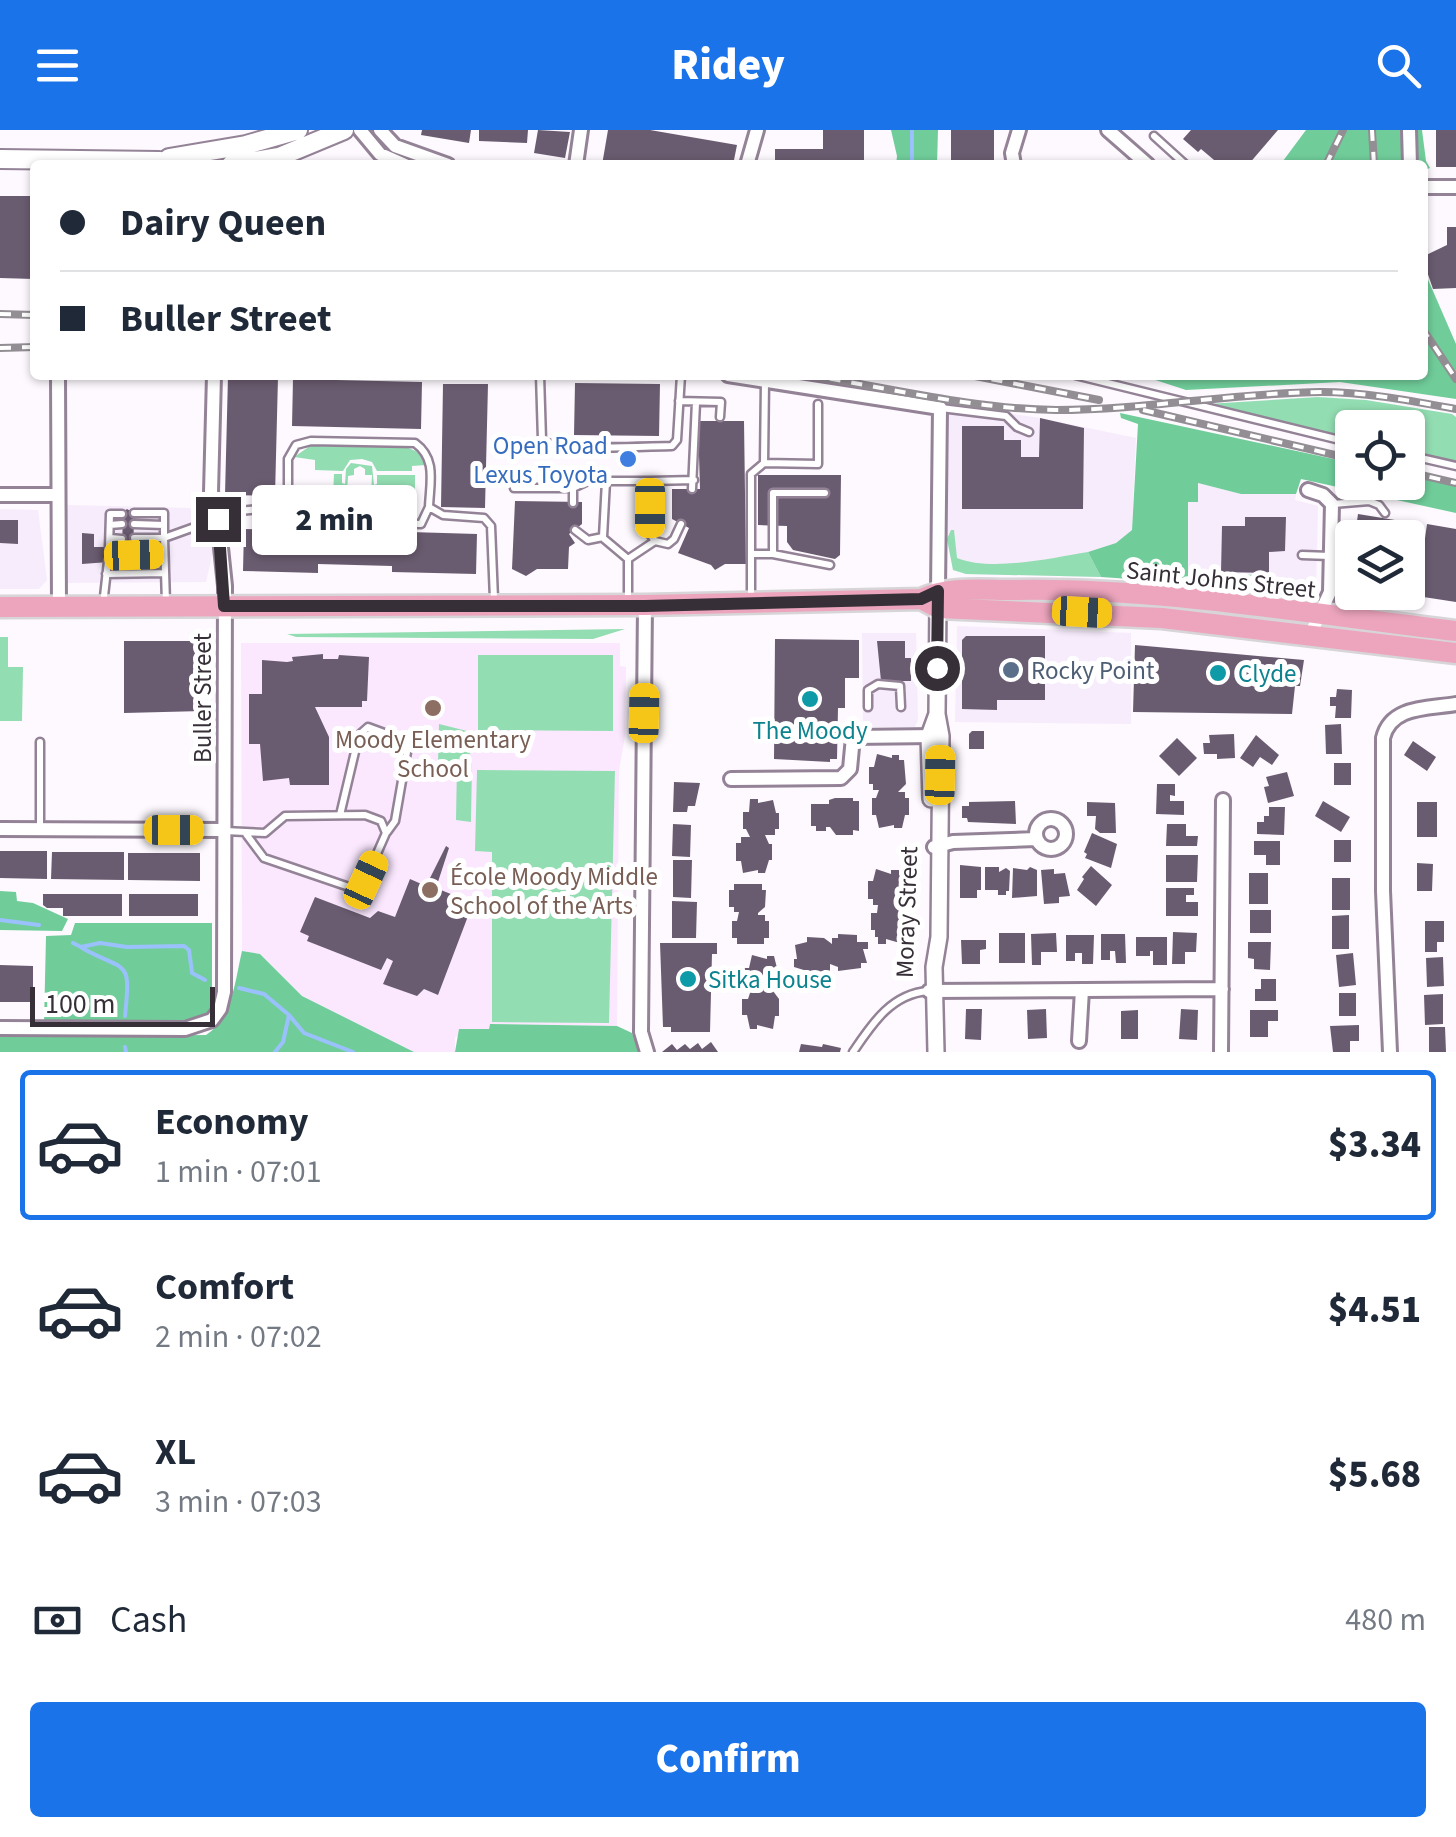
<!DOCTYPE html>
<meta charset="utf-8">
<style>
:root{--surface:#fff;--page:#f6f6f7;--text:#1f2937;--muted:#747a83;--line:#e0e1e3;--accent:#1a73e8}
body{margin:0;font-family:"Source Sans 3",sans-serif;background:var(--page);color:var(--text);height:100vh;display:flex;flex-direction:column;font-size:38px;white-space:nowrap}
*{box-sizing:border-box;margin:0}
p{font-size:32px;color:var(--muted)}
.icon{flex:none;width:55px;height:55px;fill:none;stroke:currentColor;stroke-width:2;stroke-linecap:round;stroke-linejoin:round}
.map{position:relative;height:922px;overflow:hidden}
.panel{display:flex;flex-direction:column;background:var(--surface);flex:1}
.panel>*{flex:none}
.hud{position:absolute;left:30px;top:30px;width:1398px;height:220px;border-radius:10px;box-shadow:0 2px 8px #0004;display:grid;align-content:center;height:220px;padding:0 30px;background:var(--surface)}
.buttons{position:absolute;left:1335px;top:280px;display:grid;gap:20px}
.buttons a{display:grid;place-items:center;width:90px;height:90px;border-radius:10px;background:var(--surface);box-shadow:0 2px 8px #0004;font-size:50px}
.scale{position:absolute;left:30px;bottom:25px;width:185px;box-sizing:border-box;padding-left:10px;border:5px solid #362f37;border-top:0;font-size:28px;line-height:35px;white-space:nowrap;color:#362f37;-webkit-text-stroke:8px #fff;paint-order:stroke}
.end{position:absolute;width:45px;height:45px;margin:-22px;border:12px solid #362f37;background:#fff;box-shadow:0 0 0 5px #fff}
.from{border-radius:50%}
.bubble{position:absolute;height:70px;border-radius:10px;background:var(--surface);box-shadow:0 2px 8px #0004;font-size:32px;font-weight:800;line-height:70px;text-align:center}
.car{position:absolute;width:30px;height:60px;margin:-30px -15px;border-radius:12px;box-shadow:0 0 8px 2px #0007;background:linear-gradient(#f5c518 24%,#345 0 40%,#f5c518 0 76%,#345 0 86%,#f5c518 0)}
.hud b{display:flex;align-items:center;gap:35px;height:95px;font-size:38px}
.hud b+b{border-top:2px solid var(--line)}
.hud i{width:25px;height:25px;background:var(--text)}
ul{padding:18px 0 0;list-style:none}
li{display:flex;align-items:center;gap:30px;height:150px;margin:0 20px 15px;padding:0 10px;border:5px solid transparent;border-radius:10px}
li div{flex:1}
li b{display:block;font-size:38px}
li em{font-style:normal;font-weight:800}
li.active{border-color:var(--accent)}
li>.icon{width:90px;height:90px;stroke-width:1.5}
.pay{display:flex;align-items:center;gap:25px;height:110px;padding:0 30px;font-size:38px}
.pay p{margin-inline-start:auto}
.action{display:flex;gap:20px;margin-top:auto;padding:20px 30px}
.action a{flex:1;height:115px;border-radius:10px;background:var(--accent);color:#fff;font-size:40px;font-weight:800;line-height:115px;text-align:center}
header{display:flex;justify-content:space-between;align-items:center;height:130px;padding:0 30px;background:var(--accent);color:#fff;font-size:45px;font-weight:800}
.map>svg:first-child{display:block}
</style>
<header><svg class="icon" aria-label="menu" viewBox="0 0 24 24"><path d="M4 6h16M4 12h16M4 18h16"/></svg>Ridey<svg class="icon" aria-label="search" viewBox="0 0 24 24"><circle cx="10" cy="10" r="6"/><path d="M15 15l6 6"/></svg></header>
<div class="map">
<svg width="1456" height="922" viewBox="0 0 1456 922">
<rect width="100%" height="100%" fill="#fdf9fe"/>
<path fill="#f7ecfc" d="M949,275L1040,288L1136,308L1132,400L1116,413L1088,422L1101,447L966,444L953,440L947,409Z
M1198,353L1241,364H1296L1295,370L1318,376L1316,465L1307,469L1188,453V372Z
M68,375L191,378L193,387H200L206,382L214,417L206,452L65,453L58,381Z
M0,379L38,380L47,450L39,459H0Z
M957,496L1131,503V594L955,592Z
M862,503H916L918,590L915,597H863Z"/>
<path fill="#fbe8ff" d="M241,513H620V536L626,537L625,606L619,641L617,896L490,894L489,899L455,907V922H414L302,866L260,824L242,821Z"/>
<path fill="#93ddb2" d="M1318,267L1366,270L1452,284L1456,287V332L1408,321V298H1352V310L1207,274Z
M310,316L406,317L418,322L426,335L412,336V341H377L372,332L362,329L350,330L343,341L315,340V330L294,327Z
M351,333L372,336L374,355L377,354V345H415V369H382L381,366L371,365L372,345H365V339L360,336L354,339V345L348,346L347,366H333L334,344H342V353L345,354L346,339Z
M951,400H954L957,428C992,442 1051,428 1088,422L1101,447L966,444L953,440L947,409Z
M1220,444L1264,445L1263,463L1188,453V446Z
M625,499L593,509L296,507L287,504Z
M0,507H8V537H23L22,591H0Z
M478,525H613V601L478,600Z
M439,594L487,606V615L469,624V633H472L471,692L456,690L457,633L438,632Z
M477,640L615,641L609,893L492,892V722L475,721Z"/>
<path fill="#70cd9a" d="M891,0H938L937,35H896L897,26Z
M1306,0H1422L1426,31L1430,38L1423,41L1422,35H1280Z
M1423,138L1456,214V269L1340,252L1186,260L1140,245H1422Z
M1120,283L1352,333V352H1408V346L1456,356V383L1301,349L1296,364H1241L1198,353V372H1188V453L1101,447L1088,422L1116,413L1132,400L1138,294L1121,288Z
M0,761L16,762L17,771L33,773L68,789L62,801L0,800Z
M75,793H212V872L209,883L194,893L44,894L46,806L71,805Z
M242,821L260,824L302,866L414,922H0V907L206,905C233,888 235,850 242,821Z
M490,894L617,896L632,903L639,922H455L459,899H489Z"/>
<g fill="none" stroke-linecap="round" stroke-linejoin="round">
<path stroke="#9ac1fc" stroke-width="4" d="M912,0V35
M0,790L39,795
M73,813L81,817L100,813L127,817L184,816L189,820L192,843L205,850
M82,818C127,843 131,827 125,886
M239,858L264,864L289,885L304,903L353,922
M125,917L126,922
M275,922L283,912L289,885"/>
</g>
<path fill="#6a5c70" d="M422,0H471L469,13L421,5Z
M479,0H528L527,13L479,11Z
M538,0L570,2L565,28L534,23Z
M608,0H650L737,15L733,35H602Z
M823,0H864V35H775V19H823Z
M951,0H994V35H951Z
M1191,0H1278L1248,35H1220L1201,19L1198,22L1183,9Z
M1436,0H1456V37H1436Z
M0,66H35L34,149L0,148Z
M1447,97H1456V158L1433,159L1422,127L1447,115Z
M228,246L278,247L275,366L225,365Z
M293,249L422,252L421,299L292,296Z
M575,253L660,254L659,306L574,305Z
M443,254H488L485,378L441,377Z
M1040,288L1084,298L1083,379H962V296H1004V310H1021V327H1039Z
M698,291H744L746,434H725L715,440L711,435L678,423L689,398L672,389V359H700Z
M758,345H841L840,425L835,429L793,420L787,412V396L758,395Z
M515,371L582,372V394L569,404L575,413L569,417L568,439H537L526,446L512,439Z
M127,379L134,383L133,437L125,442L122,431L82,434V403L94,404V417H122L123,382Z
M1358,384L1401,391L1399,408H1360L1355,405Z
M1245,387H1286L1285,421L1269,422V443L1221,442L1222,396H1245Z
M309,388L410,390V402L477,404L476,444L392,442V436L318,434V443L243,441L244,399L309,400Z
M0,390H18V414L0,413Z
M1427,394L1456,399V472L1417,466Z
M966,506H1045V570H997V580L962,579V510Z
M775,509L859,510V548H845V578H838L837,629H830V632L774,629Z
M124,511H203V581L124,583Z
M877,511H905V528H911V551H881Z
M1135,515L1304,530L1300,556H1295L1292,584L1133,582Z
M323,524V529H338L339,525L369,527L367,571H362V577H315L329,607V655H290L289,648L263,651L260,614H249V564H262V530L287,532L293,531L292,527Z
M1337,559L1352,560L1351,588H1335L1336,576H1330V567H1336Z
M1341,594L1342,624H1326L1325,595Z
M972,601H984V619H969V604Z
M1234,604L1235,628L1217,629V624H1204L1203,613H1210L1209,605Z
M1256,605L1279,625L1272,635L1260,627L1253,637L1240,628Z
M1177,608L1197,628L1179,646L1159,626Z
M1413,611L1436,627L1427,641L1404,625Z
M877,624L892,628V625H899V630H904L906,654L898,662H905V668H909V685H905L902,698H894V695L879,698L876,685H872V668H876L879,660H873V654H869V637H874Z
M1334,633H1351V655H1334Z
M1287,642L1294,666L1268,673L1264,657L1269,656L1266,647Z
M674,652L700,653L695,676H688L687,682H673Z
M1157,654H1175V666L1170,665V671H1184V685L1156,684Z
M835,668H853V671H859V701L853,700V705H836L830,697H826V701H816V696H811V674H829V670Z
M750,669H758V673L773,670L776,683H779V699H775V705H765L769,714H772V730H769L765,743H758V740L743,743L741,731H736V713H741V707H750L746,699H743V682H749Z
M1015,671L1016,694L968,692L967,688H962V676H969V672Z
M1323,671L1350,687L1341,702L1315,686Z
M1087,672L1115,673L1116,703H1100L1095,699L1096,686H1087Z
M1417,672H1437V707H1417Z
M1269,677H1285L1284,705L1257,704V692H1264V686H1269Z
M673,694L691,695L690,727L672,726Z
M1167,694H1186V706H1198L1197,716H1166Z
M1092,703L1117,714L1111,738L1085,728L1087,724L1084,722Z
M1334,710H1351V732H1334Z
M1254,711H1280V735H1266V725H1254Z
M446,716L449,718L436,758L473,773L438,865L424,859L417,866L383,854L393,831L387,828L381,840L307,811L309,806L300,802L315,767L370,788L378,781L395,787L410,749L426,756Z
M0,721H47V749L0,748Z
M52,722H124V750L51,749Z
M128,723H200V751L128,750Z
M1166,725H1198L1197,752H1166Z
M673,730H692L691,768L673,767Z
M1417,733L1433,734L1432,761H1417Z
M960,735L981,737V760H977V768H960Z
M1091,736L1112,755L1096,776L1077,760L1084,749L1082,747Z
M985,737H999V742L1006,738L1010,741L1009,761H1006V765H998V760H985Z
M1030,737L1037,740V766L1012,768L1013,738L1027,740Z
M876,739L891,744V740H899V745H903L905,768L900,767L897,777L903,778V783H908L907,800L900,806V813L886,809V814H878V807H875V800H871V783H877L878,775H873V769H868V751H873Z
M1054,739V744L1065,743L1070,766L1059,767V773L1044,774L1041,740Z
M1249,743H1268V774H1249Z
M1332,748H1350V780H1332Z
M734,754H762V760H766L765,777L758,783V785H765V791H769V808H764V814H737V808H732V791H737L739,782H734V777H729V760H734Z
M1166,758H1194V765H1186V772H1198V786H1166Z
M43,764H122V786H63V778H47L43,775Z
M129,764H198V786H129Z
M672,771L697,772L696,808H672Z
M1250,780H1271V803H1250Z
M1349,785V819H1332V786Z
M1425,791H1444V812H1437V822H1425Z
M1173,802L1197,803L1196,822H1185V834H1172Z
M999,803H1025V833H999Z
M1056,803L1057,822H1041V835H1032L1031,804Z
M838,804L857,805V812H868V819H863L867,833H861V838L838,841V837L830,834V841L824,840V845L807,844V841L794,837V829H797L795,815L807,812V807L824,808L832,814V808H838Z
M1101,804H1125L1126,833H1116L1115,821H1110V830H1101Z
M1066,805H1094L1093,834H1082V823H1075V831H1066Z
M1136,807H1167V835H1153V821H1150V826H1136Z
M961,810H986V819L980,820V834H962Z
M1248,812H1271L1270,840L1254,839V829L1248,828Z
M660,813H717V824H712L710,902H671V897H663Z
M1353,823L1356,855L1339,857L1336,825Z
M752,825L767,829V826H774L777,838H781L780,855L777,861H773L779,869V886H775L773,899L757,895V899H750L747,885H742V869H748L750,863L748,854H744V838H749Z
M1443,827L1444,856L1427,857L1426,828Z
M0,835L33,836V872H0Z
M1261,849H1276V871H1255V859H1261Z
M1339,863H1356V886H1339Z
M1443,864V894L1425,895L1424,865Z
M966,879H982L981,910L965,909Z
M1046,879L1047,908L1028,909L1027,880Z
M1181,879L1198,880L1197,910L1179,909Z
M1138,880V909H1121V881Z
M1250,880H1278V891H1268V907H1250Z
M1359,895V911H1350V922H1333L1330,896Z
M1429,897H1445L1446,922H1429Z
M711,912L718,922H662L672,914L677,920L685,914L690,919L698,913L702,919Z
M801,914L822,917L823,914L841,918L840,922H799Z"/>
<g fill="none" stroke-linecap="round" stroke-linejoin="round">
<defs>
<path id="service" d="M1154,6L1186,35
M540,245L542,310C555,322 649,316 672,316L677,310L681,245
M1075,245L1352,313
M679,271L721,272L720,287
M941,278L1006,286L1017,297L1029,302
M1408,325L1456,336
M764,333L818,334V274
M650,351L694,350
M514,358H573L588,351H606
M692,359L696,272
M573,373V358
M1333,374L1369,371L1379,375L1385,383
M281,377L293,392L421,394L429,377
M134,383H164V408H134
M134,394L164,395
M110,395L122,394
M575,400L588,410L603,407
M603,407L606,351H650V404L655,411
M110,408L122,409
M603,408L628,429V469
M109,417L110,384H122
M751,424H773L830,435
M773,424V363H825
M133,425L164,424
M1302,425L1330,426
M628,429L655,411L668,414L674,409L681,394
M106,444L164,443
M751,467V344L764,333L765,251
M166,473L164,408L239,381L281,377L288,373V329L296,315L311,311L415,313C437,329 430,352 429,377L443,385L484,388L491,396L494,469
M103,475L108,431
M868,577V560L878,554L900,556L901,577
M340,685L359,605L368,597L406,611L407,622L395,691L387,702
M40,698V612
M225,701L265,703L285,686L365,685L381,691L386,703L364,753L352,758L264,728L246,704
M853,922C872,894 891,864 928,861"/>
<path id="minor" d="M360,0L380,24L405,35
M380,0L395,16L448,35
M1108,0L1148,35
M1409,0L1410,35
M576,35L581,0
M747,35L757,0
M1014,35L1012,23L1019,0
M1428,57H1456
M58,245L59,476
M728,245L940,278L938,461
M1308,360L1323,365L1332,374L1330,462L1311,503
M0,365H58
M645,475L641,902L647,922
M731,649L841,648L850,639L853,607L934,606
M1036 704a15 15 0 1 1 30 0a15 15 0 1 1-30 0Z
M0,699L224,700
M934,717L953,712L1036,709
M929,861L1222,859
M0,898L185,899L212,890L220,879L224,862L225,456L218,389L211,362L214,245
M1079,911L1082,860
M1221,922L1223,670
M1390,922L1383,761V608C1391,575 1429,579 1456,574"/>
<path id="tertiary" d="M931,669L929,606L937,584
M936,922L934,837L939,807L941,606L937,584L938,470"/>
<path id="secondary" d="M169,28L246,15L298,0
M0,29L159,31L184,35
M231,35L279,27L344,0"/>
<path id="primary" d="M921,469L938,478L1162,488L1456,523
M0,477L645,475L921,469C949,456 981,460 1012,460C1160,457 1309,484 1456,501"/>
</defs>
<use href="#service" stroke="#948397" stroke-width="11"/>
<use href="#minor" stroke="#948397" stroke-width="18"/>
<use href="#tertiary" stroke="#948397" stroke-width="20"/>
<use href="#secondary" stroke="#948397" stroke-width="22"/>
<use href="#primary" stroke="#d7d5d7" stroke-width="25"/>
<use href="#service" stroke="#fff" stroke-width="6"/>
<use href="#minor" stroke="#fff" stroke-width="12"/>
<use href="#tertiary" stroke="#fff" stroke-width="15"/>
<use href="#secondary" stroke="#fff" stroke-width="18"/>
<use href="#primary" stroke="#eda5be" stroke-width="20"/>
<defs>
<path id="rail" d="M1372,0L1374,35
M1326,35L1343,0
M0,184L35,185
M1422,198L1456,249
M0,218L35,217
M808,245C890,258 972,279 1056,280C1144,280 1232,263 1321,262C1366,262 1412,271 1456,279
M970,245L1099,270
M1143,280L1352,329
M1408,342L1456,353"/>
</defs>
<use href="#rail" stroke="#938d94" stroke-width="8"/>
<use href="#rail" stroke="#fff" stroke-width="4" stroke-dasharray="11" stroke-linecap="butt"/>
</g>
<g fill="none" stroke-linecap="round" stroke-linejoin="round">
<path stroke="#362f37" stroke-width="12" d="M218,389L224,476H645L921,469L938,461L937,538"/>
</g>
<circle fill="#3f7fe0" stroke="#fff" stroke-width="4" cx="628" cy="329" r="10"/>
<circle fill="#5c6f8a" stroke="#fff" stroke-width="4" cx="1011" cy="540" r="10"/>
<g fill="#0f9aa8" stroke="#fff" stroke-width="4">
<circle cx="1218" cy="543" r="10"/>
<circle cx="810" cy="569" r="10"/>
<circle cx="688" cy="849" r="10"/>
</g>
<g fill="#8d6e63" stroke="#fff" stroke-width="4">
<circle cx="433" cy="578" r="10"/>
<circle cx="430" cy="760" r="10"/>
</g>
<g text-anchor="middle" stroke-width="10" stroke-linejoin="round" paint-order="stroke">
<g font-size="25" fill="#366cbe" stroke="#fff" text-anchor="end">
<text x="608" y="324">Open Road<tspan x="608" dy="29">Lexus Toyota</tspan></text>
</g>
<g font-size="25" fill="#362f37" stroke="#fff">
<text transform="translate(1221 449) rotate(6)" y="9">Saint Johns Street</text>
<text transform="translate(202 568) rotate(-90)" y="9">Buller Street</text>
<text transform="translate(906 782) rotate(-88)" y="9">Moray Street</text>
</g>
<g font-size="25" fill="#4e5e75" stroke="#fff" text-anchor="start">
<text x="1031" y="549">Rocky Point</text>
</g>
<g font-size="25" fill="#0d838f" stroke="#fff" text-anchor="start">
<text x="1238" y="552">Clyde</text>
<text x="810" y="609" text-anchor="middle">The Moody</text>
<text x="708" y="858">Sitka House</text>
</g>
<g font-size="25" fill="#785e54" stroke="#fff">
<text x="433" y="618">Moody Elementary<tspan x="433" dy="29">School</tspan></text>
<text x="450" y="755" text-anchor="start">École Moody Middle<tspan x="450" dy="29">School of the Arts</tspan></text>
</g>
</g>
</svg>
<div class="buttons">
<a><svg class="icon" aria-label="locate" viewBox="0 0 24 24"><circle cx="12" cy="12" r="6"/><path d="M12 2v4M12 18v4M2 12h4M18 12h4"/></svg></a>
<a><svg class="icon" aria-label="layers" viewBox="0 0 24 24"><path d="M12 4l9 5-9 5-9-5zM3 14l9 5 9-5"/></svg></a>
</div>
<div class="scale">100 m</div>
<i class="end from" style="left:937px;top:538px"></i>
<i class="end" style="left:218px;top:389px"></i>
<div class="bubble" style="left:252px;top:355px;width:165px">2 min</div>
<i class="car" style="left:650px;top:378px;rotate:180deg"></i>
<i class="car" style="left:134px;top:425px;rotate:88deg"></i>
<i class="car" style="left:1082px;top:482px;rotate:93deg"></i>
<i class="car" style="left:644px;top:583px;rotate:1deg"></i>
<i class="car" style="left:940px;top:645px;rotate:1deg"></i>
<i class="car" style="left:174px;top:700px;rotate:90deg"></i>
<i class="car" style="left:366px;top:750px;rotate:25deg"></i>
<div class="hud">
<b><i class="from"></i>Dairy Queen</b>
<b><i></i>Buller Street</b>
</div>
</div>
<section class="panel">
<ul>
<li class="active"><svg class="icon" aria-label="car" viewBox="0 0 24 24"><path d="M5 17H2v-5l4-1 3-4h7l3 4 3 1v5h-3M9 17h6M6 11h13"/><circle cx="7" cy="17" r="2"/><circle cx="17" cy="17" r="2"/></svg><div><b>Economy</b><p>1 min · 07:01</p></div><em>$3.34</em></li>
<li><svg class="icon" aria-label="car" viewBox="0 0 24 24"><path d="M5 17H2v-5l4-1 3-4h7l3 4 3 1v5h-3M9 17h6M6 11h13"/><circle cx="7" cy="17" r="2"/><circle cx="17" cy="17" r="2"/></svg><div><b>Comfort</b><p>2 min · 07:02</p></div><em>$4.51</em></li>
<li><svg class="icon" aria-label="car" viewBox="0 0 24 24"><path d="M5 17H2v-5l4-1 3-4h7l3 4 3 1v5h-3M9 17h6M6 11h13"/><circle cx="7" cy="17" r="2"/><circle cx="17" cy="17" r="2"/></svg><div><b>XL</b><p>3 min · 07:03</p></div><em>$5.68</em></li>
</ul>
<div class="pay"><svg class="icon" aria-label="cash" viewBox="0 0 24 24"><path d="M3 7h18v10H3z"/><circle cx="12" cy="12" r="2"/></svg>Cash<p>480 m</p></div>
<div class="action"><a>Confirm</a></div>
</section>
